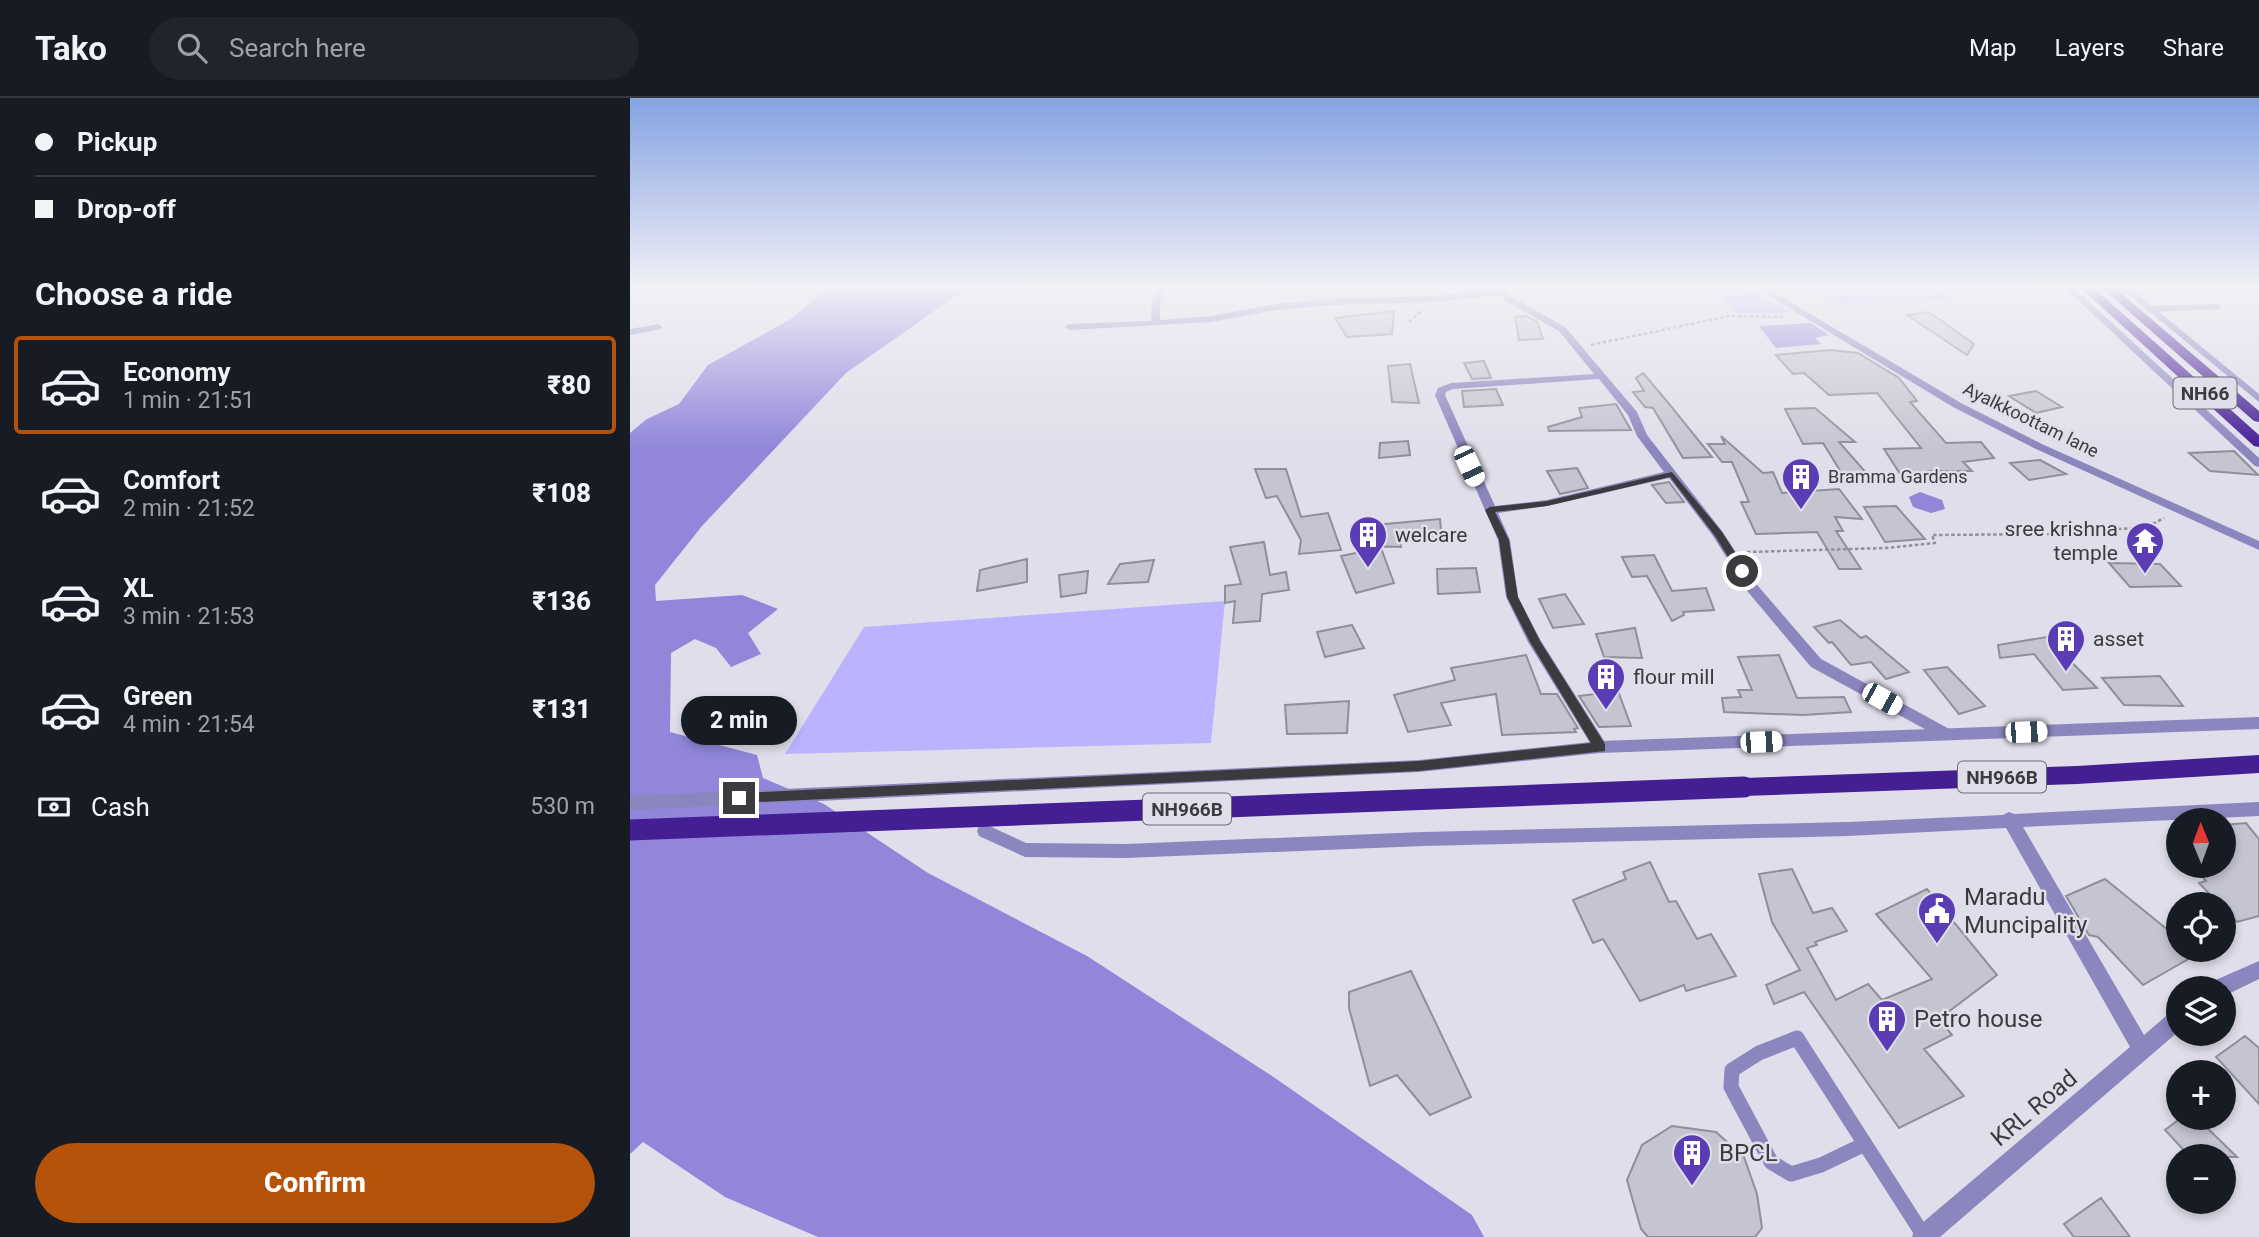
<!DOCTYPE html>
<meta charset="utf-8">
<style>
:root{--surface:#171b24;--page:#20242c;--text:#f1f3f6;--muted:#9ea1a6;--line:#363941;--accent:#b45309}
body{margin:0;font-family:Roboto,sans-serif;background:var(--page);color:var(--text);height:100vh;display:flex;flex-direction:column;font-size:26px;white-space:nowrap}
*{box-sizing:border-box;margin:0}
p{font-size:23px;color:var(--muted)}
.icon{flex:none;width:38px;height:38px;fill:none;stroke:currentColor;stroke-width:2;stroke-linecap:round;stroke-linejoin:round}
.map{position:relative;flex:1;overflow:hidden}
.sheet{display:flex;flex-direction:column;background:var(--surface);width:630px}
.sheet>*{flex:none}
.guide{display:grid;align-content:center;height:154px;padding:0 35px;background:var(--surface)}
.needle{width:46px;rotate:359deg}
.tools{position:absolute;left:1536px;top:710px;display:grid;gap:14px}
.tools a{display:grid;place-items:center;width:70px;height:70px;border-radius:50%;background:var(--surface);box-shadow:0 4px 10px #0003;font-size:35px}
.end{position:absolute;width:32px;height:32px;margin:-16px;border:9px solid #3a3a3f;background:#fff;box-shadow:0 0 0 4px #fff}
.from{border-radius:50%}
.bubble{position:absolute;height:49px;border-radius:24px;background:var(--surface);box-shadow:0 4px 10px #0003;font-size:23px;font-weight:800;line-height:49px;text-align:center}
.car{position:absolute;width:21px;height:42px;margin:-21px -10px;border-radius:9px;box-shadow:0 0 5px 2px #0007;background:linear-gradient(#fff 24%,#345 0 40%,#fff 0 76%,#345 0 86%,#fff 0)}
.guide b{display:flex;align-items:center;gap:24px;height:66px;font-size:26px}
.guide b+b{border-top:2px solid var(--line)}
.guide i{width:18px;height:18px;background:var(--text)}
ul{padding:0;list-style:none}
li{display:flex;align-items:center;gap:21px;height:98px;margin:0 14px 10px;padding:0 21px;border:4px solid transparent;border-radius:7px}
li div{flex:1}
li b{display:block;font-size:26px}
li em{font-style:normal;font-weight:800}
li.selected{border-color:var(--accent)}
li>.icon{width:63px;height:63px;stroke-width:1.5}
h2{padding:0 35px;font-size:32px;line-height:84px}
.pay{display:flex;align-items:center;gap:18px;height:77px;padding:0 35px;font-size:26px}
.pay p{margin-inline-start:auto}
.action{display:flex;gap:14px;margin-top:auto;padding:14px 35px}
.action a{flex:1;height:80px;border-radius:42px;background:var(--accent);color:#fff;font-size:28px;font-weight:800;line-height:80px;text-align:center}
header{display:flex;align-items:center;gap:42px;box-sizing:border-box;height:98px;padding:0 35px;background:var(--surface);border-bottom:2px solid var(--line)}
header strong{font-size:33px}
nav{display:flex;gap:38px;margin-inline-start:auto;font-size:24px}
.search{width:490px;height:63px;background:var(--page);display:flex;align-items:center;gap:18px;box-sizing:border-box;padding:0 24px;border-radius:38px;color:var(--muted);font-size:26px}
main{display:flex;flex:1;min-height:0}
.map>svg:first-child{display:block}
</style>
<header>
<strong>Tako</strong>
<div class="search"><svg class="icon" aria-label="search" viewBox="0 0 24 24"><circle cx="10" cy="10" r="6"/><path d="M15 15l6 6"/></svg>Search here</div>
<nav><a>Map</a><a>Layers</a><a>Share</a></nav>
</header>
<main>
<section class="sheet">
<div class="guide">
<b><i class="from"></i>Pickup</b>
<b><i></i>Drop-off</b>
</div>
<h2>Choose a ride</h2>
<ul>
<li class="selected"><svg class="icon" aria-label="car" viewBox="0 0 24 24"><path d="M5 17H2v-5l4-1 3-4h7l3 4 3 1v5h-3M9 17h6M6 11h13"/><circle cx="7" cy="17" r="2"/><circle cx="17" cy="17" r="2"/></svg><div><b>Economy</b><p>1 min · 21:51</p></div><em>₹80</em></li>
<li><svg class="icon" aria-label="car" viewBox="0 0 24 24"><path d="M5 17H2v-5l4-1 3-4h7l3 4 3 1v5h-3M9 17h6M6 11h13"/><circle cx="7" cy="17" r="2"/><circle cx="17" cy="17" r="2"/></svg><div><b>Comfort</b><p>2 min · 21:52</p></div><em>₹108</em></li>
<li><svg class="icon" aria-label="car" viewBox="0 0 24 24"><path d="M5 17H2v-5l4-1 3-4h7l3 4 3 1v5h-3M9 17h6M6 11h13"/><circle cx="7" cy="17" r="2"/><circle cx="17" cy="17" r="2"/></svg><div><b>XL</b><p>3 min · 21:53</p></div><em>₹136</em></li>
<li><svg class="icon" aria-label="car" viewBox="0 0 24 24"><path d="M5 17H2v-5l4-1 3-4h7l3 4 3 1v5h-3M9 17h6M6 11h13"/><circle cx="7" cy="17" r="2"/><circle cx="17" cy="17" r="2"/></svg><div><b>Green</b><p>4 min · 21:54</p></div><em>₹131</em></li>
</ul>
<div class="pay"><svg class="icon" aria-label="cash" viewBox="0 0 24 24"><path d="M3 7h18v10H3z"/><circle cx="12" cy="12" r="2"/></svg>Cash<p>530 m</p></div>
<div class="action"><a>Confirm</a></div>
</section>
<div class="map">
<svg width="1629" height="1139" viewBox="0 0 1629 1139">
<rect width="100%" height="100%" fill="#dfdeea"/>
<path fill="#bbb3fe" d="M1084,190H1116L1163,215L1108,216Z
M1171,190H1303L1326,202L1209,206Z
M595,503L581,645L155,656L234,529Z"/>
<path fill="#9186da" d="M197,190H337L216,275L72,428L25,487L26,503L112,497L148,511L118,535L131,556L101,569L86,550L65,541L41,555L40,634L127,657L133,680L194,706L298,775L457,858L642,978L842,1117L854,1139H188L95,1099L13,1044L0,1056V335L17,321L49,306L78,267L161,221Z
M1181,225L1199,237L1185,240L1191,246L1146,250L1129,228Z
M1290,394L1312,402L1315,411L1301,415L1283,409L1279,399Z"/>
<path fill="#c5c4d1" stroke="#8f8f9a" stroke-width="2" d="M764,213L762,236L717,239L705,220Z
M1299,214L1344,246L1337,257L1277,217Z
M897,218L907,224L913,241L889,242L885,219Z
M1201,252L1228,255L1269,280L1287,303L1280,304L1316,345L1351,344L1364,360L1333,364L1342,373H1298L1306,381L1274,382L1254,351L1291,350L1247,295L1199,297L1174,275L1163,276L1146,257Z
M854,263L861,280L842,281L834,265Z
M780,266L789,305L762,304L758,268Z
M1013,275L1040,307L1082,359L1053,360L1023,310L1015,309L1003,294L1014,293L1006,280Z
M866,291L873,307L834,309L832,293Z
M1406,293L1432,309L1406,315L1379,298Z
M986,306L1001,332L919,333L918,329L952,319L949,310Z
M1185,310L1225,344H1209L1239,378L1214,379L1193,345L1173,346L1155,311Z
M1091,338L1133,375L1143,374L1152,395L1209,391L1232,421L1205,419L1213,433H1206L1231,471H1209L1187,434L1126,436L1111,404H1119L1102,364H1092L1078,346H1095Z
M778,343L780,357L749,360L750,345Z
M1604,353L1628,377L1580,373L1559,355Z
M1410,362L1436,376L1399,382L1380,365Z
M947,370L958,390L930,396L917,373Z
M625,371H656L671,419L698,415L711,452L669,456L671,442L647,398L636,400Z
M1039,384L1054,404L1036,405L1022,387Z
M1266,408L1295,441L1255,444L1234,409Z
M810,421L812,443L770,442L771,449L745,448L744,427Z
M634,444L640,477L656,474L659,492L632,496L630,523L603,525L605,503L595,505V488L611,486L600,449Z
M751,450L764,485L726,495L711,458Z
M1024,457L1042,493L1076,490L1084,512L1053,514L1054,517L1042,523L1017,478L1002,479L992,459Z
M397,461V484L347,493L350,472Z
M524,462L518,484L478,486L490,466Z
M1479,465L1530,466L1551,488L1500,489Z
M846,470L850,494L808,496L807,471Z
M458,473L456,495L431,499L429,477Z
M935,496L954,526L923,530L909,501Z
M1210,522L1231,540L1236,538L1279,574L1256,581L1241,564L1221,567L1202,544L1199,545L1184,529Z
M722,527L734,550L695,559L687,534Z
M1005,530L1012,560L974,559L966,536Z
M1417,539L1467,590L1433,592L1404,556L1370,560L1368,547Z
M896,557L911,596H927L948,630L944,631L946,634L872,637L866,596L811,605L821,627L778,634L764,597L825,582L821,570Z
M1149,557L1167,600L1214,599L1221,614L1173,617L1094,614L1092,600L1111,599L1108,592H1122L1108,559Z
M1317,569L1355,608L1329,616L1294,572Z
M1530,578L1553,608L1494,607L1472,580Z
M988,593L1001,628L969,629L949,598Z
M719,603L717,635L657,636L655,607Z
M1616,725L1629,741V818L1607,824L1594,811V807H1590L1569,785L1576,783L1563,768H1594V727Z
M1020,764L1039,804L1046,803L1067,841L1081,836L1106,878L1056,893L1054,887L1010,903L973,841L963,845L943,802L996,781L993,774Z
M1162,771L1183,815L1202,810L1217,833L1185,844L1187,847L1177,850L1206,902L1238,886L1252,902L1302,881L1246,816L1297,791L1367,877L1309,921L1322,937L1294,951L1334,998L1269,1030L1174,894L1144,906L1136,887L1170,872L1142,824L1129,776Z
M1475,781L1549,841V852H1574L1513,887L1468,839L1459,837L1436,798Z
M781,873L841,999L800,1017L767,977L740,988L719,910V894Z
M1615,938L1629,950V1006L1586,959Z
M1551,1020H1567L1607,1059H1560L1535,1032Z
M1042,1028L1086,1034L1114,1059L1127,1096L1132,1130L1125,1139H1018L1011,1131L997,1082L1012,1047Z
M1471,1100L1500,1139H1444L1434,1126Z"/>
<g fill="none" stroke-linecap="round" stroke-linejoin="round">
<path stroke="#919099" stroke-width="2.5" stroke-dasharray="3.5 2.5" stroke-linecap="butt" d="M779,224L791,213
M961,247L1099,218L1156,219
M1117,454L1256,450L1305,445L1302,437L1423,436L1426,433L1515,430L1534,420"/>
<path stroke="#8c86be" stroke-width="15" d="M1235,1046L1191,1067L1161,1076L1141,1064L1101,989L1102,972L1129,955L1167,940L1294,1138"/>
<path fill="#8c86be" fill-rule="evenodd" d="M529,190H537L530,203V222L581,218L646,206L703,201L803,198L874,190L880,198L935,229L1007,314L1017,337L1092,433L1128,488L1191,561L1323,633L1326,637L1323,641H1313L1181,569L1118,494L1083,438L1039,380L917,408L868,415L880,442L888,499L911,543L978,649L975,653L970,655L965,653L898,544L876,499L868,442L805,297L808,290L821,285L964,276L929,233L874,202L871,197L803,204L703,207L646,212L581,224L439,232L435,229L439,226L521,223L522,203ZM969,281L998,317L1007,338L1034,374L917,402L865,408L815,297L816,294L823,291Z
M1126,190H1136L1331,305L1414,347L1629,443V452L1406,351L1323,309Z
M1587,206L1590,207V211L1520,214L1516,211L1520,208Z
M28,226L32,229L31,231L0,237V231Z
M1629,704V718L1393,729L1514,937L1542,913L1549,911V933L1310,1139H1282L1285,1131L1500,949L1376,730L1218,738L793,748L496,760L395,759L349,738L347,733L349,728L355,726L396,745L496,746L793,734L1218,724L1373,717L1379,714L1384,716Z
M1629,863V881L1594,898V891H1579L1581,884Z"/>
<path fill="#8c86be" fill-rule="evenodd" d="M1435,190H1444L1629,360V369L1625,368Z
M1491,190H1500L1629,296V304Z
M1629,619V631L970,655L789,674L0,712V698L789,662L970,643Z"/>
<path fill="#441e93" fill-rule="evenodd" d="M1438,190H1450L1442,196L1436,193Z
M1451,190H1464L1629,337V349L1624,348Z
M1472,190H1485L1629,313V324L1624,323Z
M1629,657V675L1447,686L1114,698L1106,695L1103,689L1106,683L1114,680L1447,668Z"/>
<path stroke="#441e93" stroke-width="21" d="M0,732L1114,689"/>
</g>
<linearGradient id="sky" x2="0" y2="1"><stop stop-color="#85a2e2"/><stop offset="0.54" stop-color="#f1f0f6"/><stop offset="1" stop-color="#f1f0f6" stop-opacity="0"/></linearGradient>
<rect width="1629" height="350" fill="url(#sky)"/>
<path fill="#3a3a3f" d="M1042,374L1092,434L1117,473L1116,475H1108L1085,438L1040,379L917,408L865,414L879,442L888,499L910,543L975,646V653L789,673L109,705L102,700L109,695L789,663L961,645L900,544L877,499L869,442L855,412L860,409L917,403Z"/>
<defs>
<symbol id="building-pin" viewBox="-11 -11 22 30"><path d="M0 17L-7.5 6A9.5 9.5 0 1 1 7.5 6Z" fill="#5a3cb4" stroke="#dfdeea"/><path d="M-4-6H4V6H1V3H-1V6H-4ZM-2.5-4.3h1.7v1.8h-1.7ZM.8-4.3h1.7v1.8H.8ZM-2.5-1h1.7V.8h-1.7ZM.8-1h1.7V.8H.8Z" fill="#fff"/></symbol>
<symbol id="temple-pin" viewBox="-11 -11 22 30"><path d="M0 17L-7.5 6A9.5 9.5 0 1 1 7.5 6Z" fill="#5a3cb4" stroke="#dfdeea"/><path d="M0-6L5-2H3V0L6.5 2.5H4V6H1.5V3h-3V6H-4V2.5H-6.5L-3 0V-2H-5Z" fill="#fff"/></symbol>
<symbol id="civic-pin" viewBox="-11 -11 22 30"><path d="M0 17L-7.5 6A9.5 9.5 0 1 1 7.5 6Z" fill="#5a3cb4" stroke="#dfdeea"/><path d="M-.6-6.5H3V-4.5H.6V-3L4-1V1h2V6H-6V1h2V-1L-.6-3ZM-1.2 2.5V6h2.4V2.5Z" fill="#fff"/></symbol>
</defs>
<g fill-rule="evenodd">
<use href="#building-pin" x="1149" y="357" width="44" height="60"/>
<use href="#building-pin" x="716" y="415" width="44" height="60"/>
<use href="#temple-pin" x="1493" y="421" width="44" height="60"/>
<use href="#building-pin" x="1414" y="519" width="44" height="60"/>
<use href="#building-pin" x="954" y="557" width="44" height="60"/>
<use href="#civic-pin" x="1285" y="791" width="44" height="60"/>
<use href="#building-pin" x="1235" y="899" width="44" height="60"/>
<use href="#building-pin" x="1040" y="1033" width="44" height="60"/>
</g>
<g text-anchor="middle" stroke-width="5" stroke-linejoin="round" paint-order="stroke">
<g font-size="18" fill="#3a3a3f" stroke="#dfdeea">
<text transform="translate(1401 322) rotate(26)" y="6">Ayalkkoottam lane</text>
</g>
<g font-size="18" fill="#3a3a3f" stroke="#dfdeea" text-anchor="start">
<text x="1198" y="385">Bramma Gardens</text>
</g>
<g fill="#dfdeea" stroke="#6c6b72" stroke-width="2">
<rect x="1543.5" y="279.5" width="63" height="31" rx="5"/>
<rect x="1328" y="663.5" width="88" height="31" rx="5"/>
<rect x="513" y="695.5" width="88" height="31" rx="5"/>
</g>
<g font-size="19" font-weight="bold" fill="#3a3a3f">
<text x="1575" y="302">NH66</text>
<text x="1372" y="686">NH966B</text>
<text x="557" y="718">NH966B</text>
</g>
<g font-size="21" fill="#3a3a3f" stroke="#dfdeea" text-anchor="start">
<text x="1488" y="438" text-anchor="end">sree krishna<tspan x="1488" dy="24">temple</tspan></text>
<text x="765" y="444">welcare</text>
<text x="1463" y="548">asset</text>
<text x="1003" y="586">flour mill</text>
</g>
<g font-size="24" fill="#3a3a3f" stroke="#dfdeea" text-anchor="start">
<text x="1334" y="807">Maradu<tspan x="1334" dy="28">Muncipality</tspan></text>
<text x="1284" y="929">Petro house</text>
<text x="1089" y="1063">BPCL</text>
</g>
<g font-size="24" fill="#3a3a3f" stroke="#dfdeea">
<text transform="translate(1404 1010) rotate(-40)" y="8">KRL Road</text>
</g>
</g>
</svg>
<div class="tools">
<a><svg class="needle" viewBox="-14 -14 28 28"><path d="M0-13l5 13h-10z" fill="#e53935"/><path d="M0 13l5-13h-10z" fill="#9ea1a6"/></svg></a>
<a><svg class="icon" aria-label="locate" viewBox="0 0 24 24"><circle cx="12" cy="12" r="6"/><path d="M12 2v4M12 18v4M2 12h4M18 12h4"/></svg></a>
<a><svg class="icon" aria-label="layers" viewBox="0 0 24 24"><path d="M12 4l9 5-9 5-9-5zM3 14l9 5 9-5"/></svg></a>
<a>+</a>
<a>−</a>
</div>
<i class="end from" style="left:1112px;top:473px"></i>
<i class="end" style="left:109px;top:700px"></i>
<div class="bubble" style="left:51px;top:598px;width:116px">2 min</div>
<i class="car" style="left:839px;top:368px;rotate:155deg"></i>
<i class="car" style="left:1252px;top:601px;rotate:119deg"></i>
<i class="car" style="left:1396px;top:634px;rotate:88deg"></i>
<i class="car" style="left:1131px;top:644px;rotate:88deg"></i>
</div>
</main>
